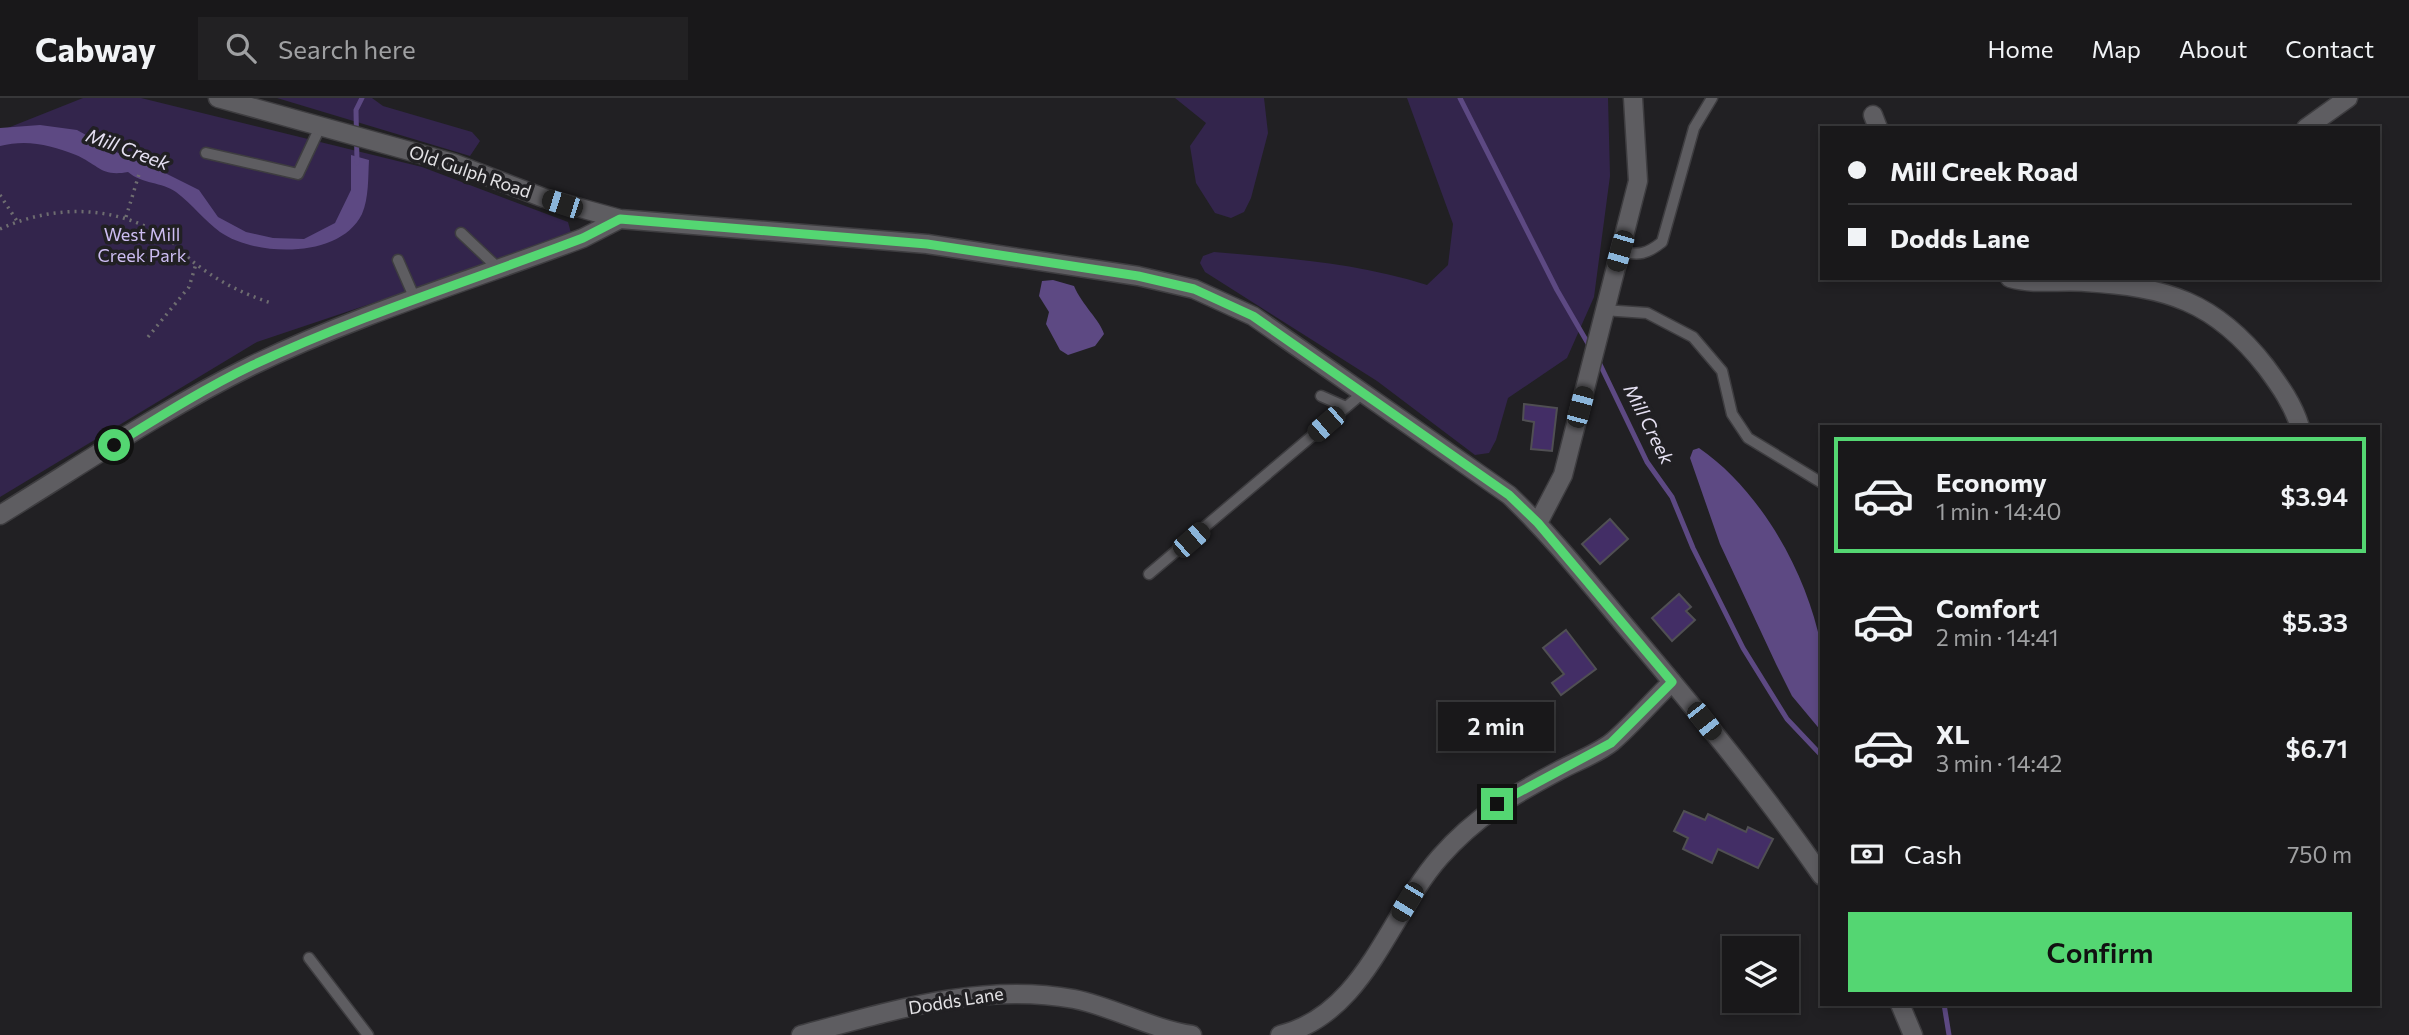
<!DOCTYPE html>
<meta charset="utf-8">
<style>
:root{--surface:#19181a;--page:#222123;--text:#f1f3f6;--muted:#9fa0a2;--line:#373739;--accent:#54d672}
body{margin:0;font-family:Commissioner,sans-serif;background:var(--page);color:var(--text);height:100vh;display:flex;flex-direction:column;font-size:26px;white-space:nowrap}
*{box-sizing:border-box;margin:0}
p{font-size:23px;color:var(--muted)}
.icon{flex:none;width:38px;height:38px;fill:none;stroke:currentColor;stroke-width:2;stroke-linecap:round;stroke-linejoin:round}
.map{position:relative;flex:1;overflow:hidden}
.side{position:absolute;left:1820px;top:327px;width:560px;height:581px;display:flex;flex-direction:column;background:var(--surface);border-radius:0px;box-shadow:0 4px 10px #0003,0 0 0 2px var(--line)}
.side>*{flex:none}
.hud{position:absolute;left:1820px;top:28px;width:560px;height:154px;border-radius:0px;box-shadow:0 4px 10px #0003,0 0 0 2px var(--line);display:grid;align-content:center;height:154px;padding:0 28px;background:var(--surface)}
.buttons{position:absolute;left:1722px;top:838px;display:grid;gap:14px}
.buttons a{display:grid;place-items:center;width:77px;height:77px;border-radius:0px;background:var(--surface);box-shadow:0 4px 10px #0003,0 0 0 2px var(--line);font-size:35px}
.end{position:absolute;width:32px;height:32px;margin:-16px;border:9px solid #54d672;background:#111;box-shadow:0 0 0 4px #111}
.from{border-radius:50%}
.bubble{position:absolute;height:49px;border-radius:0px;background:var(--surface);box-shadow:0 4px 10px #0003,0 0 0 2px var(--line);font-size:23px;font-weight:600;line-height:49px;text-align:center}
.car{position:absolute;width:21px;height:42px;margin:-21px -10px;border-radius:9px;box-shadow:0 0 5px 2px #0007;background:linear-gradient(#222 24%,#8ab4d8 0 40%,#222 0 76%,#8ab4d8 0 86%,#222 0)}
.hud b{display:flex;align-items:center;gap:24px;height:66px;font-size:26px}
.hud b+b{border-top:2px solid var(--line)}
.hud i{width:18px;height:18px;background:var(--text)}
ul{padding:12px 0 0;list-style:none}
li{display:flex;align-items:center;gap:21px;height:116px;margin:0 14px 10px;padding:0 14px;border:4px solid transparent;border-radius:0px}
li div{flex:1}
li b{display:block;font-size:26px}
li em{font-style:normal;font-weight:600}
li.active{border-color:var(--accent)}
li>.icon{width:63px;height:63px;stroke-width:1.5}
.pay{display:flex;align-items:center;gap:18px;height:77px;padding:0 28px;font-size:26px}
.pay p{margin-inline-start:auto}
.action{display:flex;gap:14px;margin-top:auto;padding:14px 28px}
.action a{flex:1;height:80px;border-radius:0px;background:var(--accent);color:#111;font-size:28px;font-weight:600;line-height:80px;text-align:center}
header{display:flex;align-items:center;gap:42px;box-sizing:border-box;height:98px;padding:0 35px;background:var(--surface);border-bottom:2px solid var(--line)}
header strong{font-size:33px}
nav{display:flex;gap:38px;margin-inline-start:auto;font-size:24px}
.search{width:490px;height:63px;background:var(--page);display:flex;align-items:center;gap:18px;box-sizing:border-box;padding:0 24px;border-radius:0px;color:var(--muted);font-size:26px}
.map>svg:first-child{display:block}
</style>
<header>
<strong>Cabway</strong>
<div class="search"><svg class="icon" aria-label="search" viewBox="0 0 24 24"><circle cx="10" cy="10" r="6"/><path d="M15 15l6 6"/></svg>Search here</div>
<nav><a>Home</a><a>Map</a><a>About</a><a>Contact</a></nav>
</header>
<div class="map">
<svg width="2409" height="937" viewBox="0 0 2409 937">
<rect width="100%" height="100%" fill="#212023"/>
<path fill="#33254c" d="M83,0H141L422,69L568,124L571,135L564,141L257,244L0,399V33Z
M277,0H372L383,8L472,34L480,43L470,58Z
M1175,0H1264L1268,35L1251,100L1244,114L1231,120L1215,115L1196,85L1190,48L1206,25Z
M1407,0H1608L1610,78L1594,199L1567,260L1508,300L1496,342L1489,355L1475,357L1377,283L1205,174L1200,165L1203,158L1214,154C1286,160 1358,165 1427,187L1448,167L1453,126Z"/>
<path fill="#5d4983" d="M40,27L77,32L120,56L159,72L199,92L218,119L246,134L273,140L304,141L335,125L351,92V57L369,62C368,79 369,100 362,116C340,161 256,159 220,134C205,123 192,106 176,94C162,84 142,86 128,74C101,79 99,67 76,57C51,47 27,41 0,48V30Z
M1053,182L1074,188C1082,207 1100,222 1104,236L1095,248L1068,257L1060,252L1046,226L1049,214L1039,198L1042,183Z
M1699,350C1760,392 1806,473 1821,547C1827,574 1822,607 1822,634L1792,598L1776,566L1720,446L1690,360L1693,352Z"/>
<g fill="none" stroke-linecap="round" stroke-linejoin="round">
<path stroke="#5d4983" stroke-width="5" d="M1460,0L1557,192L1590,249
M357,65L356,12L362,0
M1597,260L1647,364L1672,399L1693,450L1743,550L1787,621L1822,658
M1944,906L1949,937"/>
</g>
<path fill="#432e66" stroke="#504f53" stroke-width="2" d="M1524,306L1557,310L1552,353L1531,351L1534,324L1523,322Z
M1610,421L1628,441L1600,466L1582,446Z
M1679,496L1691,509L1686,513L1695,522L1672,543L1652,520Z
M1566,532L1596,571L1561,597L1552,585L1564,576L1543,550Z
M1684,713L1705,722L1708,716L1746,734L1748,729L1773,741L1758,770L1718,751L1712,765L1683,751L1688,740L1674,733Z"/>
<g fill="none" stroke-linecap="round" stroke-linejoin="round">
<defs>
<path id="lane" d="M206,55L298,76L321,27
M461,135L498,170
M1620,153C1639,158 1647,156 1662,144L1694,30L1712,0
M398,162L415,201
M1603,212L1647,215L1693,239L1722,273L1732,316L1748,340L1822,385
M1321,298L1346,309
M1149,476L1364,294
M309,860L368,937"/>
<path id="street" d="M1873,17L1878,30
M2306,30L2348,0
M2010,180C2035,187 2060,182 2085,184C2166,189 2215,203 2266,269C2280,288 2293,306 2300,329
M801,937C891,913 981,884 1074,901C1114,909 1151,931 1192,937
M1280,937C1365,916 1388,818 1440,759C1476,718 1513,697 1560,672C1577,663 1597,656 1612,644C1633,626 1652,603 1672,584"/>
<path id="secondary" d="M218,0L453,65L544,100L620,121L927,146L1138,178L1194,191L1253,218L1509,397C1554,440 1592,489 1632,536C1698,614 1764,694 1822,778
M0,417C83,366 164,311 251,268C358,216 472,182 583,140L620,121
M1538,425L1563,377L1638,83L1633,0
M1900,906L1913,937"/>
</defs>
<use href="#lane" stroke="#3e3d40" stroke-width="13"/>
<use href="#street" stroke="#3e3d40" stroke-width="21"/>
<use href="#secondary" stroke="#3e3d40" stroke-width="21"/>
<path stroke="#6e6d70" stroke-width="3.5" stroke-dasharray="2 5" stroke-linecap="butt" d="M0,97L17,123
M126,119L140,73
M0,131C57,105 121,107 172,144C181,151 187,160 196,166C219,184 244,196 271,205
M148,239L189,189L196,166"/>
<use href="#lane" stroke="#5e5d61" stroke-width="10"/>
<use href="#street" stroke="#5e5d61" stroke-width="18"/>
<use href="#secondary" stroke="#5e5d61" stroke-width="18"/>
</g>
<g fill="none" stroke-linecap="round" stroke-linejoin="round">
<path stroke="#54d672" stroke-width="9" d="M114,347C159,319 205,290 253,267C360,217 473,182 583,140L620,121L927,146L1138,178L1194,191L1253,218L1509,397L1538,425L1672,584L1611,645L1497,706"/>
</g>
<g text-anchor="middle" stroke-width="7" stroke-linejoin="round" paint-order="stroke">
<g font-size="18" fill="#e3e2e5" stroke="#212023">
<text transform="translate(470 74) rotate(19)" y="6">Old Gulph Road</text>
<text transform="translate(956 903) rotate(-9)" y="6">Dodds Lane</text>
</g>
<g font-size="18" fill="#cdbdf2" stroke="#212023">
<text x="142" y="143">West Mill<tspan x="142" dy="21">Creek Park</tspan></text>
</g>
<g font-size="19" font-style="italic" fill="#e6e1f3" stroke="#212023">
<text transform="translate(128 51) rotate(20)" y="7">Mill Creek</text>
<text transform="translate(1649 326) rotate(63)" y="7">Mill Creek</text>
</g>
</g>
</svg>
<div class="buttons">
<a><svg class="icon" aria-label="layers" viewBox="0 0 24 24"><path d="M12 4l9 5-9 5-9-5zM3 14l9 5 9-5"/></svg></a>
</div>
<i class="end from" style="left:114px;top:347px"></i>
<i class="end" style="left:1497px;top:706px"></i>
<div class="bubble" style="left:1438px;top:604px;width:116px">2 min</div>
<i class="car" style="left:562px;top:106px;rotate:288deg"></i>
<i class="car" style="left:1620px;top:153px;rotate:196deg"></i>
<i class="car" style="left:1580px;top:309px;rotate:15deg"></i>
<i class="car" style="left:1326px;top:326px;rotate:229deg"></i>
<i class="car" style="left:1191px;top:442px;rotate:49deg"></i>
<i class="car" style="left:1704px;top:623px;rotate:142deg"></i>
<i class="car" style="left:1407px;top:804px;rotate:211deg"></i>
<div class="hud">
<b><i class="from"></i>Mill Creek Road</b>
<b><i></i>Dodds Lane</b>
</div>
<section class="side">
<ul>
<li class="active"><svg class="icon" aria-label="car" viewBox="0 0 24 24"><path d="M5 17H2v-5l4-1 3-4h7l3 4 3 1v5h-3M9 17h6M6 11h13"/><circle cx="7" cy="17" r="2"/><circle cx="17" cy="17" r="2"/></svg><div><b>Economy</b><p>1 min · 14:40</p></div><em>$3.94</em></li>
<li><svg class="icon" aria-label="car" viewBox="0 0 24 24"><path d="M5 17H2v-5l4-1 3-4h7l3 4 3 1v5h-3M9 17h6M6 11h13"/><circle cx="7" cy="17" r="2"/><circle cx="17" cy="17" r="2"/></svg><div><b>Comfort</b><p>2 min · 14:41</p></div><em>$5.33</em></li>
<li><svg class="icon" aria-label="car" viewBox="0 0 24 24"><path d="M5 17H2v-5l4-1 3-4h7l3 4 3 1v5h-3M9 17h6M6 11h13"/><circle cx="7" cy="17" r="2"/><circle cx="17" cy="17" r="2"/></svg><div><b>XL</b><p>3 min · 14:42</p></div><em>$6.71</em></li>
</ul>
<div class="pay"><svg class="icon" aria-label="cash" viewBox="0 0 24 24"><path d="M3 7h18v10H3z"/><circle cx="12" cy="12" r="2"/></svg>Cash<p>750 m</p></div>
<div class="action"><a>Confirm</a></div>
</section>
</div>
